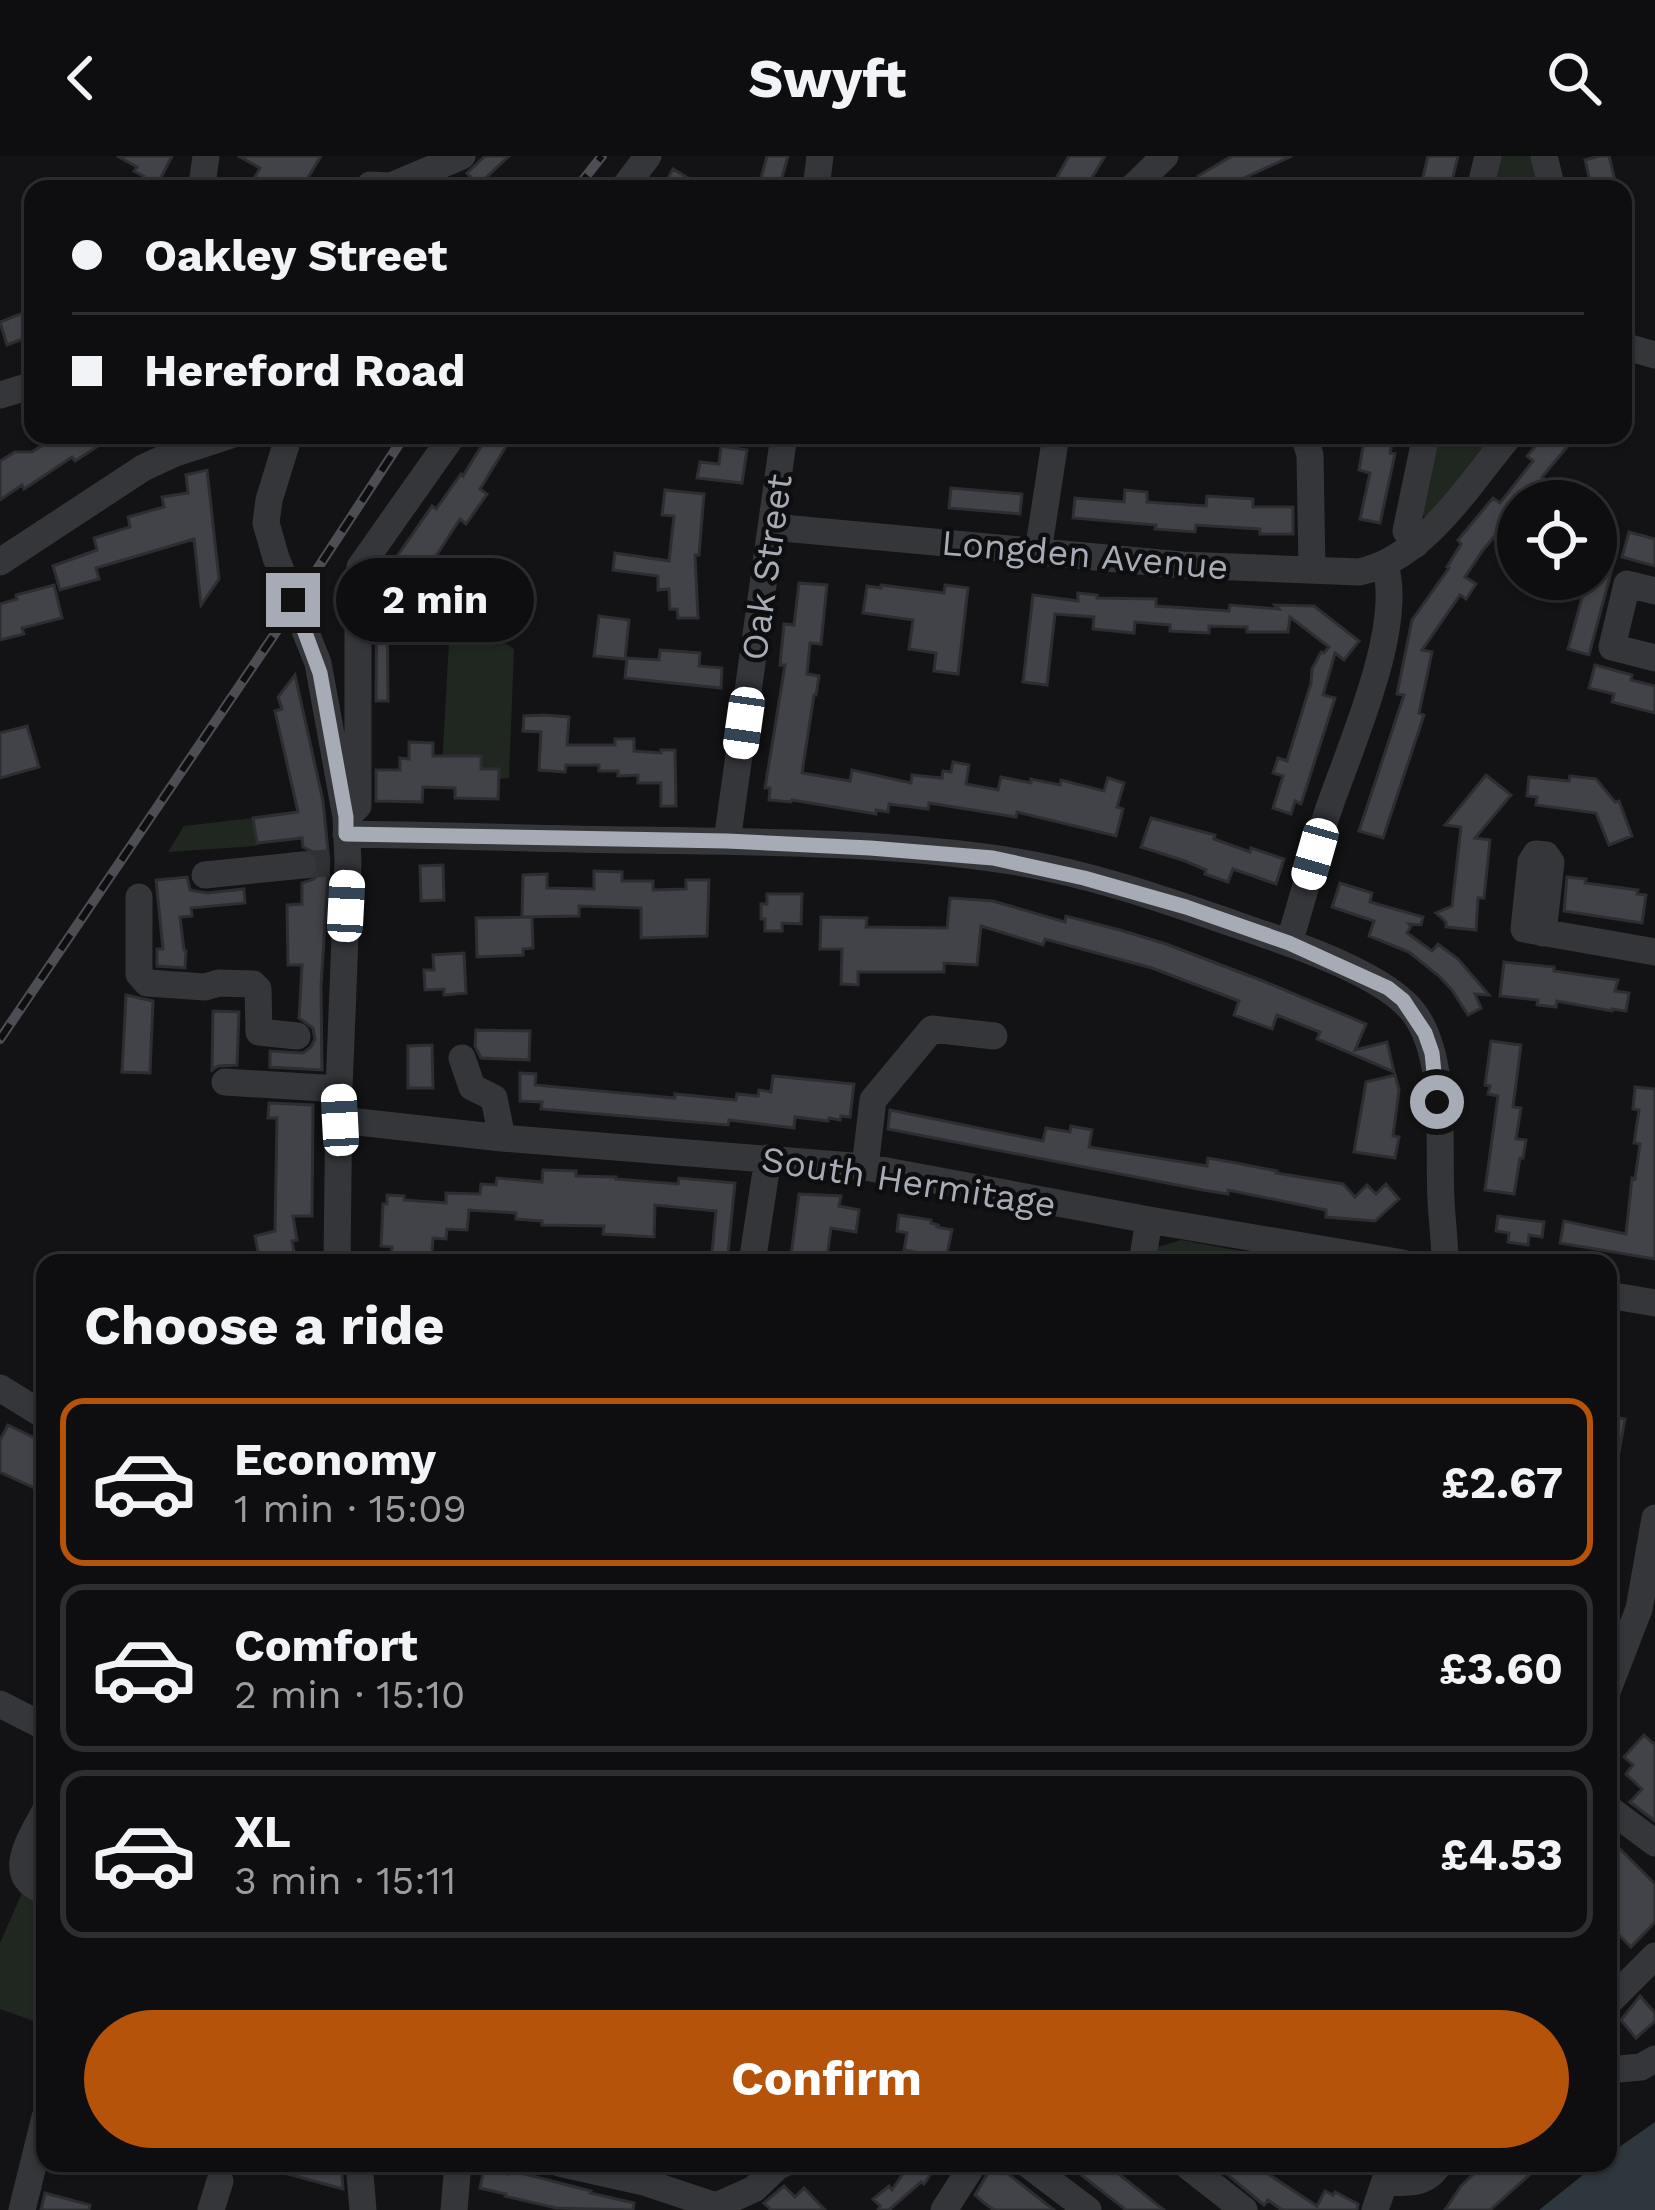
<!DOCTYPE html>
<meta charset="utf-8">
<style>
:root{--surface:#0e0e10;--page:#171719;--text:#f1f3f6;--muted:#9b9c9f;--line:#2e2e30;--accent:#b45309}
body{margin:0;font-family:"Work Sans",sans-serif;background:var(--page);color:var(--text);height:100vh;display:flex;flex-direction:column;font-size:45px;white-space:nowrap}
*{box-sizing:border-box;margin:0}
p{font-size:39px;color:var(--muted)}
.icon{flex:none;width:66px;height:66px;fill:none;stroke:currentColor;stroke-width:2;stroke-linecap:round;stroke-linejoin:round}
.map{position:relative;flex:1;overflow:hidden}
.panel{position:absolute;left:36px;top:1098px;width:1581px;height:918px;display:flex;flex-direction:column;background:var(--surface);border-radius:24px;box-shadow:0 3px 9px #0004,0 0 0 3px var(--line)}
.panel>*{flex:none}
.guide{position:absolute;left:24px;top:24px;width:1608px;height:264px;border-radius:24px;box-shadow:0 3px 9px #0004,0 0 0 3px var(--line);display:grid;align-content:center;height:264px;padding:0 48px;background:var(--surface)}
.tools{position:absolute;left:1497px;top:324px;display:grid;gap:24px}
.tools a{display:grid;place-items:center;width:120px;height:120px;border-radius:50%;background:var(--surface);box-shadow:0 3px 9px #0004,0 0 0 3px var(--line);font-size:60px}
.end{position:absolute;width:54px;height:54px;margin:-27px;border:15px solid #a6abb5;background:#111;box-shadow:0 0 0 6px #111}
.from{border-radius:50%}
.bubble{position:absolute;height:84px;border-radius:42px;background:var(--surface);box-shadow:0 3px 9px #0004,0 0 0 3px var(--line);font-size:39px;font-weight:700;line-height:84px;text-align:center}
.car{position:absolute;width:36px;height:72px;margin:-36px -18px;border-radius:15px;box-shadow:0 0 9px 3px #0007;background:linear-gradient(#fff 24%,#345 0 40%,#fff 0 76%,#345 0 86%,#fff 0)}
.guide b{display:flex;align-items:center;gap:42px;height:114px;font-size:45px}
.guide b+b{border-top:3px solid var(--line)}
.guide i{width:30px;height:30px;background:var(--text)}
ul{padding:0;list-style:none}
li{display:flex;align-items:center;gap:36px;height:168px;margin:0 24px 18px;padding:0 24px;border:6px solid var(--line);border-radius:24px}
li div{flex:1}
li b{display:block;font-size:45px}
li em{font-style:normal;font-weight:700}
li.selected{border-color:var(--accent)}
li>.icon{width:108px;height:108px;stroke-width:1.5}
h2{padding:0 48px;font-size:54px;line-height:144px}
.primary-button{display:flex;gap:24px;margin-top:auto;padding:24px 48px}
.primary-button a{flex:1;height:138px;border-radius:72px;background:var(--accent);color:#fff;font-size:48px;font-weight:700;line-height:138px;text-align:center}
header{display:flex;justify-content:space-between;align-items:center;height:156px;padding:0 48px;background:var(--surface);font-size:54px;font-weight:700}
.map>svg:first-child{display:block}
</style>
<header><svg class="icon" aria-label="back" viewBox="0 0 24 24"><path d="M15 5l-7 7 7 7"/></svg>Swyft<svg class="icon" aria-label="search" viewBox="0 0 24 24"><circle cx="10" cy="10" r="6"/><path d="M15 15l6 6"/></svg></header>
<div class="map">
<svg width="1655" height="2054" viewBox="0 0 1655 2054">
<rect width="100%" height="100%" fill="#131315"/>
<path fill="#202720" d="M1497,0H1532L1540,33H1491Z
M1438,279H1494L1428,362L1420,358Z
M451,451L514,493L509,622L499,623L498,613H481V600H459L441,629Z
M253,662L257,690L168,696L184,670Z
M1181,1084L1308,1107H1156L1158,1091Z
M22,1737L45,1745V1869L0,1853V1787Z"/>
<path fill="#2d373d" d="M1655,1966V2054H1539L1598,2007H1608V1999Z"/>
<path fill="#424348" stroke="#2d2e31" stroke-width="3" d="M117,0H172L155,33H125L143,20L134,15L137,11Z
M238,0H321L301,33H248L260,12Z
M485,0H509L478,29L467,17Z
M767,0H788L779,33H758Z
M1069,0H1105L1085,33H1066L1054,26Z
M1232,0H1292L1244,22L1250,33H1206L1198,20Z
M1428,0H1458L1450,33H1420Z
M1599,0H1609L1617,33H1592L1585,4Z
M673,13L707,33H662Z
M33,153V179L7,189L0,166Z
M58,279H115L75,305L72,301L24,333L22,329L0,344V305L15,296H32Z
M488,279H513L480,333L487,338L466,368L460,363L425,417L398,399L432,350L436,353L461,318L463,320Z
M1365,279H1394L1390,297L1395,298L1380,367L1360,363L1370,317L1359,314Z
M1545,279H1577L1542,321L1548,326L1532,345H1518V372L1509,363L1483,394L1465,421L1476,428L1466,443L1460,439L1422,494L1432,496L1419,557L1424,559L1383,682L1359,675L1404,539L1397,538L1412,464L1449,412L1447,411L1461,388L1458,384L1493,342L1500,347L1533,305L1527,300Z
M721,290L747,294L742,327L697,322L700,306L719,308Z
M207,314L219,423L201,449L194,383L96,412L99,423L60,434L53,410L97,394L94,382L130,371L128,361L164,351L162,341L188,337L186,319Z
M951,332L1022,338L1020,358L949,352Z
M665,334L704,338L699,399H695L698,462H678L677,453H670L669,433L658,434V420L613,414L615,397L669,405L674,360L662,359Z
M1125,334L1147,336V346L1206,350L1207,340L1253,343V351H1293V378H1260V373L1196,369L1195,376L1155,373L1156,369L1073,362L1075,342L1124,346Z
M1629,376L1655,383V410L1622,401Z
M1596,400L1614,405L1589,499L1568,493L1587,423H1596Z
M377,423H387L388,545H376Z
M799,427L827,429L821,488L810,487L807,518L819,520L816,539H814L802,617L850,625L852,614L911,627L912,619L942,622L943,615L951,616L953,606L969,609L966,628L998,634L1001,621L1031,627V623L1060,629L1061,624L1104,635L1108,622L1124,627L1117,651L1123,653L1116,680L1017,656L1016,661L929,647L928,653L889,648L888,656L876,654V658L792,644L791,646L769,644L770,632H765L785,509H780L784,468L794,469Z
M54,429L62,462L22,472L24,478L0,484V448L17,443L16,439Z
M881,429L944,437L945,429L968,432L958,518L934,515L936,497L909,493L913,464L863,457L867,430L881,432Z
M1078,437L1097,439V442L1156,443V450L1229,455L1230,449L1279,453L1275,449L1314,450L1359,485L1344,504L1335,497L1323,539L1335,542L1301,648L1295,645L1291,658L1273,652L1283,620L1273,617L1278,602L1287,605L1311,527L1312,513L1321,496L1324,497L1329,491L1290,461L1288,476H1247V471L1209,470V477L1170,475V469L1135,466L1134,477L1093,473L1094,461L1055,458L1047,529L1023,526L1033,439L1078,445Z
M599,460L629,464L625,503L594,500Z
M660,494L700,497L699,510L722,512L721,532L625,522L627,502L659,504Z
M1595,509L1632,519L1631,524L1655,530V557L1612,546L1614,538L1589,532Z
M295,519L323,645L329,705L321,830L322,914L270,911V895L303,897L311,891L315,883L313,872L299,862L302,809H288L287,749L302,748V727L314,723L320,715L321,706L317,698L303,691L302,682L257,687L253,662L298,656L275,555L282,553L278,541Z
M543,559L569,561L567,589H615V583H634V595L661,597V594H675L676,650H661V627H638V619L618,620V615H599V609H566L565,616L539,614L541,576L523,575L524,560Z
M27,570L39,611L0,622V577Z
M409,586L433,587V600H481V613H499L498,643L455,642V632L423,631L422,646L376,645V614H400V602L409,603Z
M1486,619L1511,639L1475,682L1490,684L1484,742H1478L1476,774L1446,771V766L1436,757L1452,750L1461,671L1445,669Z
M1570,620L1596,623L1615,646L1619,645L1632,680L1609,689L1596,657L1536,649L1537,641L1527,640L1529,621L1569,625Z
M1151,662L1215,679L1214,683L1250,696L1251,692L1284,703L1276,728L1233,713L1228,726L1205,718L1206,714L1185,705L1141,691Z
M443,709L444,744L421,745L420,710Z
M594,715L622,716V725H653V734L686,733V724H709L707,780L641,782V752L579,750V760L522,761L523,719L547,718V732L594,733Z
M187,721L190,734L207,737L244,733L245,747L191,752L192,760L180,761L184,794L186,795L185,812L157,810V793H163L156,724Z
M1567,721L1586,723L1585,727L1638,734L1637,738L1646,739L1642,767L1564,755Z
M1340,727L1372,737L1370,746L1423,761L1421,769L1409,768L1411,770L1407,777L1432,795L1438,788L1458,803L1489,839L1475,838L1481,852L1468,859L1452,834L1439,820L1409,796L1369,780L1374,765L1332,751Z
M767,738H802L801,768L782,767V775H765V763H761V748H767Z
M950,742L993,745L1065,766L1066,760L1120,774L1166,788L1263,825L1366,868L1355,894L1387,886L1394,916L1317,883L1320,876L1277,859L1272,873L1234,859L1239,845L1152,812L1045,783L1043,789L981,770L977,809L944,807V816H858V829L841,828L842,793H820L821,761L867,762L866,771L947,772Z
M532,761L533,792L523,793V799L477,801L476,762Z
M464,797L466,837L444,839V833L425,834L424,814H434L433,799Z
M1504,806L1554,811V815L1618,824L1615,835L1629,837L1626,855L1612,853V855L1557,845L1556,851L1537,849L1538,844L1500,840Z
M126,839L153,845L150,917L122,916Z
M213,855L239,856L237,909L218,910L212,914Z
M476,874L530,875L529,904L481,902L475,890Z
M1491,885L1521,889L1513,951L1521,952L1516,983L1526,984L1523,1002H1520L1514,1038L1485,1034L1498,940L1488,938L1490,930L1485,929Z
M432,889L433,932H408V890Z
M520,917L536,918L535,929L675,942V938L736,944L737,938L758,940L759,934L771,936L773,920L854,928L850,961L841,960L840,964L829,962L828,965L795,961L794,972L729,964L728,969L541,953L542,946L520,945Z
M1395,919L1399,934L1393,980L1399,981L1395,1002L1354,996L1366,926Z
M1635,931L1655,933V1103L1560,1087L1564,1065L1626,1078L1632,1022L1635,1023L1640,988L1634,987L1639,954L1633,953Z
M269,947L313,949L312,1060H293L297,1084L292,1085L296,1105L286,1107H260L255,1080L275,1075L277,962H268Z
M890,954L1043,985L1046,972L1070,976L1071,970L1092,974L1089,991L1207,1010L1208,1002L1236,1007L1277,1015L1276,1017L1343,1028L1355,1041L1367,1029L1376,1038L1386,1028L1399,1043L1375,1065L1326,1061V1054L1228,1034V1038L1203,1034L888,973Z
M543,1014L576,1015V1020L616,1021V1023L678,1028L679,1022L735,1027L727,1107H711L716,1055L655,1049L654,1081L603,1078L604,1070L542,1069V1065L516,1063V1057L469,1054L467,1074L447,1073L446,1083L433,1082L431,1107H397V1101H391L392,1091L381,1090L383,1048H387V1039L404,1040V1044L446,1047V1037L480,1038L481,1028L496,1029L497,1022L542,1026Z
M799,1038L841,1040L839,1050L859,1054L856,1076L831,1072L826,1107H790Z
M899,1059L931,1064V1067L938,1069L937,1071L952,1074L946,1102L904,1094L907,1077L897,1075Z
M1498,1060L1544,1066L1542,1081L1529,1079L1528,1089L1508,1086L1509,1077L1496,1075Z
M1608,1260L1625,1263L1616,1313L1608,1312Z
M8,1269L45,1287V1337L0,1316V1284Z
M1644,1579L1655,1589V1665L1630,1646L1642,1633L1626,1618L1633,1609L1624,1601Z
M1608,1681L1655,1728V1766L1631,1791L1616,1776L1608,1784Z
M1640,1840L1655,1857V1865L1636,1882L1621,1864Z
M266,2007L341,2008L343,2033L266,2012Z
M910,2007H938L924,2028L921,2026L889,2054H878L880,2050L873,2043L889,2030L892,2034Z
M994,2007L1054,2054H994L983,2046L975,2039Z
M1066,2007H1105L1164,2054H1126Z
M1227,2007H1251L1317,2050L1325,2035L1333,2039L1335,2036L1358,2048L1357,2054H1282L1268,2044L1264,2049L1222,2014Z
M1485,2007H1543L1490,2054H1445L1461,2030Z
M484,2012L508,2018L509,2014L591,2035L590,2037L634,2047L633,2054L556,2052L505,2040L506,2038L480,2032Z
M784,2030L795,2041L804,2032L825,2054H771L764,2047Z
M45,2037L90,2049L89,2054H41Z"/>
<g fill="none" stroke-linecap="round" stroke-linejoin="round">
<path stroke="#303135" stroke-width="27" stroke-dasharray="27 14" stroke-linecap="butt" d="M303,709L329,707"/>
<path stroke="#34363a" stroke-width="27" d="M1544,0L1552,33
M202,29L206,0
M370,29L391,30L462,0
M623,33L648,0
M816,33L820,0
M1131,33L1165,0
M1480,33L1488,0
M1623,190L1655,199
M0,239L33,229
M289,279L269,344L266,367L276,402L318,507L346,661L348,706L339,933L337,1107
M1304,279L1310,299L1312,414
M772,371L1182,409L1359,416C1424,403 1469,328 1510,279
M1415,389L1406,375L1426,279
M1038,396L1056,279
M0,406L143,312L173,298L231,279
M1655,435L1627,428L1612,491L1655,502
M354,654L358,650V441L360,411L453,279
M346,678C443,679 540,683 637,684C755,686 874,686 991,702C1084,714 1175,747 1263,778C1305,792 1387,821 1414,857C1448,903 1438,988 1441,1044C1442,1065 1445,1086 1445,1107
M727,685L784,279
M205,719L303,709
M139,741V818L147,827L205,831L219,827L253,828L258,833L259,876L297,880
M1543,777L1551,706L1546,699L1536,698L1531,706L1524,773L1655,796
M1289,787C1302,745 1313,703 1326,661C1347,597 1405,473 1385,409
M462,902L472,931L494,942L502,982
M225,926L339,933
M340,964L502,982L865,1011L1149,1064L1403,1107
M865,1011L873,944L932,873L994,880
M752,1107L768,1002
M1142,1107L1149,1064
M1608,1139L1655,1147
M0,1232L45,1260
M1608,1533L1639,1453L1655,1362
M0,1548L45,1571
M1608,1652L1655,1687
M45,1655C32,1681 2,1721 45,1735
M1608,1847L1655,1800
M1608,1914L1641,1911L1655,1903
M359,2007L363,2054
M559,2007L644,2026L716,2050L754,2033L778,2010L785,2007
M1026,2007L1088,2054
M1184,2007L1244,2054
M1386,2026C1409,2027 1427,2029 1440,2007
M22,2054L45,1961
M211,2054L220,2025
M454,2054L458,2007
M944,2054L974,2007
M1375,2054L1391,2007"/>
<defs>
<path id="rail" d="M576,33L602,0
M0,883L274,479L405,279"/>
</defs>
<use href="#rail" stroke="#4c4e53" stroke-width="10"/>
<use href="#rail" stroke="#0e0e10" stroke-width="6" stroke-dasharray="18" stroke-linecap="butt"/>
</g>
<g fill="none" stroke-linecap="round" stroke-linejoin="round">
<path stroke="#a6abb5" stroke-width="15" d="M293,444L320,517L346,661V678L727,685L870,692L993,702L1084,722L1186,751L1289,787L1388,832L1403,844L1425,877L1432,897L1437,946"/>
</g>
<g text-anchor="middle" stroke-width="9" stroke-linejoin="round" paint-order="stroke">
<g font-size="36" fill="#a6abb5" stroke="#0e0e10">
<text transform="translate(1085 398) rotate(5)" y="13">Longden Avenue</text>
<text transform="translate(766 411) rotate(-82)" y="13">Oak Street</text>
<text transform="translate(909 1025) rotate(9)" y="13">South Hermitage</text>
</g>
</g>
</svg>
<div class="tools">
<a><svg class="icon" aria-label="locate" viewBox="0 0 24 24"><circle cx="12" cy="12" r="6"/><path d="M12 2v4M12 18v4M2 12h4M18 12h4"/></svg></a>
</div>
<i class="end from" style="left:1437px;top:946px"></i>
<i class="end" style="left:293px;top:444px"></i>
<div class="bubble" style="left:336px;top:402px;width:198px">2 min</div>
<i class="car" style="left:744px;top:567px;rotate:188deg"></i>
<i class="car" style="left:1315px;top:698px;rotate:196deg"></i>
<i class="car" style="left:346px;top:750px;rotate:3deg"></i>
<i class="car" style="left:340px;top:964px;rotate:357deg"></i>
<div class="guide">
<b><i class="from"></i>Oakley Street</b>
<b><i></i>Hereford Road</b>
</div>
<section class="panel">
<h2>Choose a ride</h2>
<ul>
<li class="selected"><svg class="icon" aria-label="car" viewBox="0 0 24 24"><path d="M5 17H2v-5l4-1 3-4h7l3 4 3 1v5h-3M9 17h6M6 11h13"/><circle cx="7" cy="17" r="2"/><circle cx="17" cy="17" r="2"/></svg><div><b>Economy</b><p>1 min · 15:09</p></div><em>£2.67</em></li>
<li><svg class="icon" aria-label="car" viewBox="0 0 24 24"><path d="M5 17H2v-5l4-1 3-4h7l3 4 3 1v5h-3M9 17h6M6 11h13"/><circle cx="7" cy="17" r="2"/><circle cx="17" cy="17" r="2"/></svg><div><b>Comfort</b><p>2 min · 15:10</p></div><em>£3.60</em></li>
<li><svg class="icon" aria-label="car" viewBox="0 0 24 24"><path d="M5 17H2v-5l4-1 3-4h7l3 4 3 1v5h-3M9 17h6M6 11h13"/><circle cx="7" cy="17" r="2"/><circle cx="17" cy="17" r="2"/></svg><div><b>XL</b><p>3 min · 15:11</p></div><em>£4.53</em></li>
</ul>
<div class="primary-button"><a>Confirm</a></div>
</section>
</div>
